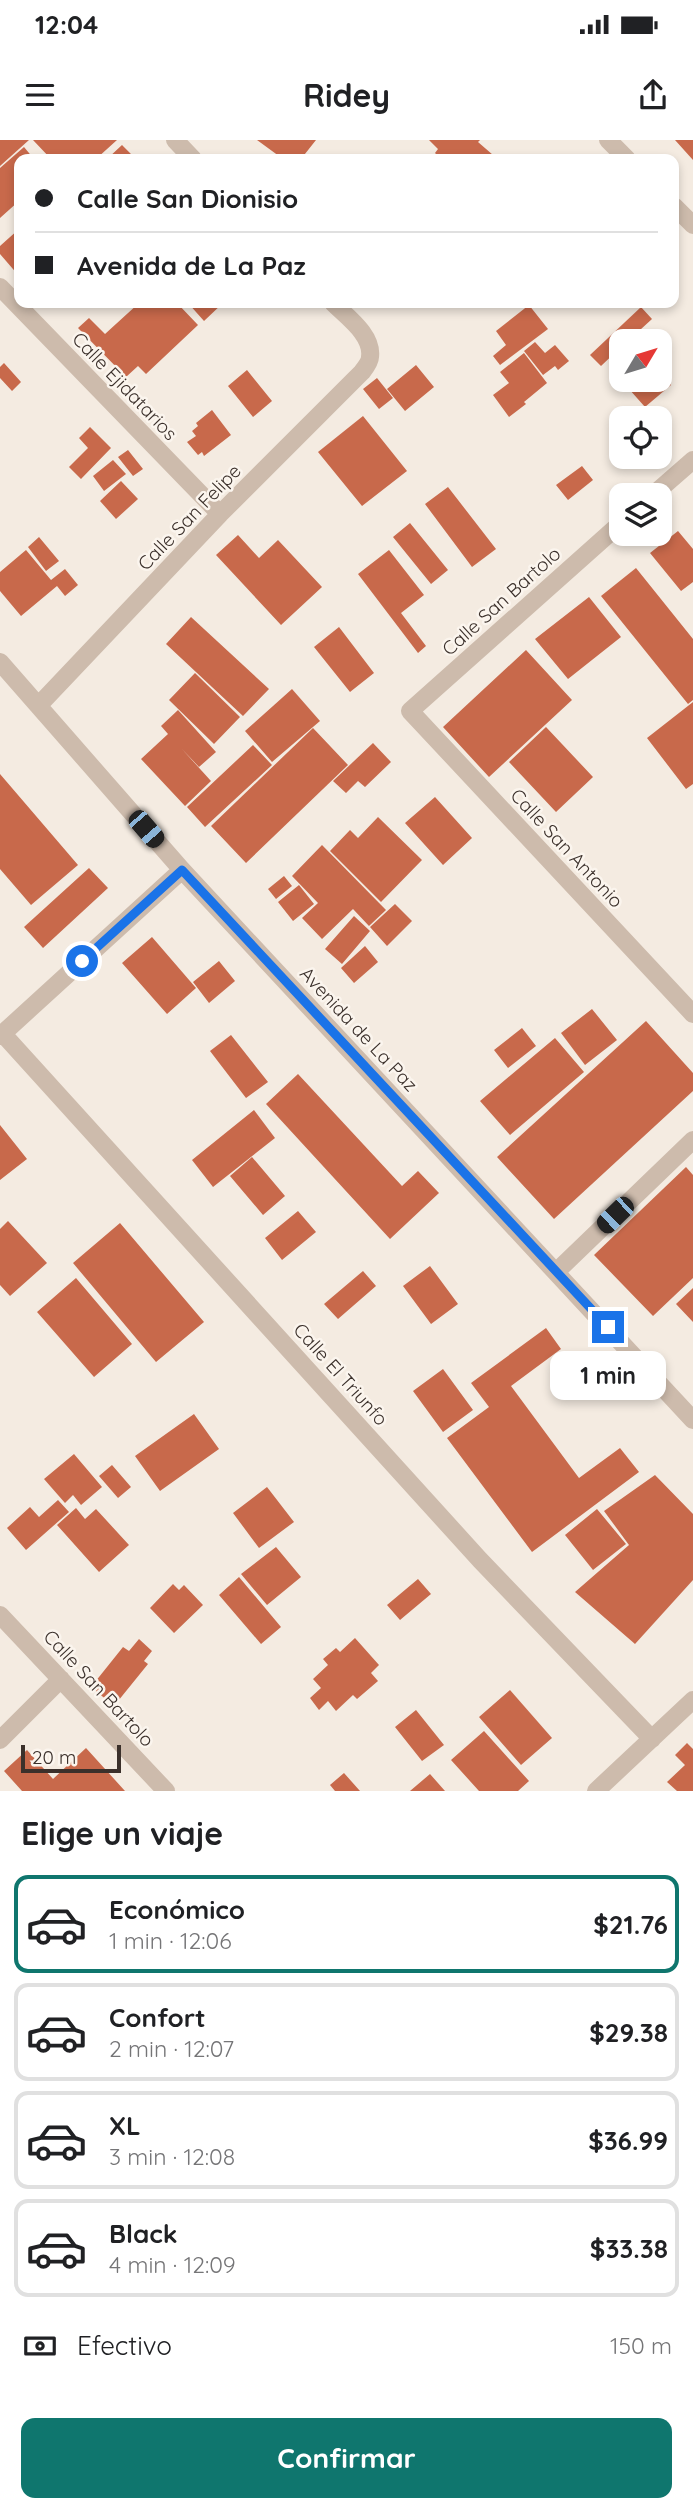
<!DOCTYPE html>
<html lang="es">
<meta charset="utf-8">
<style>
:root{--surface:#fff;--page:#f2f2f2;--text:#202124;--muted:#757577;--line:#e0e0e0;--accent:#0f766e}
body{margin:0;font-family:Quicksand,sans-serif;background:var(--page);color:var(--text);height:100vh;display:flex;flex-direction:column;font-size:26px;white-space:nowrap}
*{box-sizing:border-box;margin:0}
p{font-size:23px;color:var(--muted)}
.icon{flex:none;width:38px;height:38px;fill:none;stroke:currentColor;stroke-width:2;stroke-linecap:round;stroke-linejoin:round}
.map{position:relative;height:1651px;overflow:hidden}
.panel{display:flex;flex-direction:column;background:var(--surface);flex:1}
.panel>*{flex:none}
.hud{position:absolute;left:14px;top:14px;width:665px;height:154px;border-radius:14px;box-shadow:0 4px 10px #0003;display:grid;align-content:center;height:154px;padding:0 21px;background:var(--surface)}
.needle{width:46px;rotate:52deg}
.buttons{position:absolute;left:609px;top:189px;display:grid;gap:14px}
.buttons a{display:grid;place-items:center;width:63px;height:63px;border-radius:14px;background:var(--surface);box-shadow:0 4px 10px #0003;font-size:35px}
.scale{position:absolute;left:21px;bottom:18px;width:100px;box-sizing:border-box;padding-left:7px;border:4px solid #3b302b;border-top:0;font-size:19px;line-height:24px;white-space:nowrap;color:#3b302b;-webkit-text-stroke:5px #fbf5ee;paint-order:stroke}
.end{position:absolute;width:32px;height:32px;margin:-16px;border:9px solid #1a73e8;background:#fff;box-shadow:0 0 0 4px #fff}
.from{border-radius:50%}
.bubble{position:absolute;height:49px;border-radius:14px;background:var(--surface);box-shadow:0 4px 10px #0003;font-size:23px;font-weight:700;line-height:49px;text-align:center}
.car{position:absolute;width:21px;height:42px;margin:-21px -10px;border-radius:9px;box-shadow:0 0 5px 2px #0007;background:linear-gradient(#222 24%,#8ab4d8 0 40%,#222 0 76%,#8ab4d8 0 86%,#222 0)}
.hud b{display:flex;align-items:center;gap:24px;height:66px;font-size:26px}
.hud b+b{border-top:2px solid var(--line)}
.hud i{width:18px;height:18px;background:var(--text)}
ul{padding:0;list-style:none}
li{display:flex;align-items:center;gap:21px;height:98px;margin:0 14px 10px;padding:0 7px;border:4px solid var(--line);border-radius:14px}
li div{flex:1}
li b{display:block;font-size:26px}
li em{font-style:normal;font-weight:700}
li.selected{border-color:var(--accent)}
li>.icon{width:63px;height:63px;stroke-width:1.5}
h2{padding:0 21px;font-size:32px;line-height:84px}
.pay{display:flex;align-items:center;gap:18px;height:77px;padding:0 21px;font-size:26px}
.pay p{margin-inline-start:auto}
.action{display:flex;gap:14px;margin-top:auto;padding:14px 21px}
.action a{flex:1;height:80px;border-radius:14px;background:var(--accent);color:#fff;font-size:28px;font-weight:700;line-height:80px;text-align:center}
.status{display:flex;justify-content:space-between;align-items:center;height:49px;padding:0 35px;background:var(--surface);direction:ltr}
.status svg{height:19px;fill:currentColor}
header{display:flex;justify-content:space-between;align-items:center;height:91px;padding:0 21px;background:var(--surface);font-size:32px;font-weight:700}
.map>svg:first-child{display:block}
</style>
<div class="status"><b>12:04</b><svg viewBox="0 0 49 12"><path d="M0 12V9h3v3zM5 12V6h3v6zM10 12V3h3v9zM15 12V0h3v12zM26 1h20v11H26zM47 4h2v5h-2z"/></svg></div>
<header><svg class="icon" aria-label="menu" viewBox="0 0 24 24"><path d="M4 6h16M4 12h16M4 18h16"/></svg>Ridey<svg class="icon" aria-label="share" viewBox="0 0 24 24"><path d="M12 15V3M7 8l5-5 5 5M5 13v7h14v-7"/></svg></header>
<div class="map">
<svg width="693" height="1651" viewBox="0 0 693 1651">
<rect width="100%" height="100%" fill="#f4ebe1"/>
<path fill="#c8694b" d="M0,0H29L0,26Z
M33,0H117L96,19H51Z
M257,0H316L301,19H283Z
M429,0H480L478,2L493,15L489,19H441L435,13L438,9Z
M675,0H693V20Z
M122,5L136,19H107Z
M24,7L34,19H19V61L0,78V28Z
M19,89V136L0,114V106Z
M139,163H177L198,185L146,234L138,226L126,237L78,188L89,178L105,194Z
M188,163H223L204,181Z
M529,165L548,189L500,225L493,216L506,205L496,191Z
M641,167L652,179L628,201H621V207L601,226L590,215Z
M535,202L545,213L555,205L569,221L558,230L555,226L543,235L524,211Z
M524,213L547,243L524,262L526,264L509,277L493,255L509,243L500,232Z
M4,223L21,242L12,251L0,238V227Z
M416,225L434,247L405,271L387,249Z
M247,230L272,261L253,277L228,246Z
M660,232L671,245L645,267L621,240H660Z
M377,238L393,258L379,269L363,249Z
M212,270L231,295L204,316L202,312L198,315L187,302L196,296L192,291L198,286L196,283Z
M363,276L407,331L362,366L318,312Z
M90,287L111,308L81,339L69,327L88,308L79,298Z
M128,310L143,329L133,336L118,317Z
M113,320L126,334L104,351L93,336Z
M582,326L593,340L568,360L556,345Z
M121,341L138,359L116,379L100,361Z
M448,347L496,409L472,427L425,364Z
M410,383L448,430L431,444L393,397Z
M678,391L693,409V442L681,451L650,413Z
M238,395L259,418L278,400L322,447L281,485L216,415Z
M39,397L59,421L46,431L28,407Z
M26,410L51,440L65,429L78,445L65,456L57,446L21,476L0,451V432Z
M389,410L424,455L401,473L426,506L418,513L358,434Z
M636,428L693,499V560L688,564L601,456Z
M589,457L621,497L568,539L535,499Z
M191,477L269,549L243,576L166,504Z
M339,487L374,533L350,552L314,507Z
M526,510L572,560L489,637L443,587Z
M195,533L240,577L214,604L169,560Z
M292,549L320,581L272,622L245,591Z
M693,562V644L686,649L647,598Z
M178,570L216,612L199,627L181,608L211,641L185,666L141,619L168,594L161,586Z
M546,587L593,637L556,672L509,622Z
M313,588L348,625L246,723L211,686Z
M373,603L391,622L365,647L358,641L346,653L333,641Z
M253,605L272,625L205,687L187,667Z
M0,634L78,725L31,765L0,729Z
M435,657L472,698L443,725L405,683Z
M378,677L422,720L381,762L330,711L350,690L358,698Z
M322,705L386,770L369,786L353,769L322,799L302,778L318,763L292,736Z
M89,728L108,748L43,808L24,787Z
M284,736L292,746L276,759L268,749Z
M299,745L314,764L293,781L278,762Z
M395,764L412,781L387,806L370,787Z
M354,776L370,791L342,824L325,809Z
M152,797L196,848L167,874L122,823Z
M365,806L378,822L354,843L341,828Z
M219,821L235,841L209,863L193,842Z
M592,869L617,900L585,925L561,893Z
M646,881L693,933V951L554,1079L497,1017Z
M522,888L536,906L508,928L494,910Z
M231,895L268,942L246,958L210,911Z
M555,898L584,932L510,995L480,961Z
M298,934L402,1046L418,1031L439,1053L390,1099L266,964Z
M254,970L275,998L213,1047L192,1020Z
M0,985L27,1019L0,1040Z
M252,1017L285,1056L263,1075L230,1036Z
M686,1027L693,1035V1138L653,1176L594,1115Z
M298,1071L316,1092L282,1120L265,1098Z
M8,1081L47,1123L10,1156L0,1145V1089Z
M120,1083L204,1182L156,1222L73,1123Z
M430,1126L458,1164L431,1184L403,1146Z
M363,1131L376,1146L338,1179L324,1164Z
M76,1138L132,1204L94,1237L37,1172Z
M693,1148V1182L676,1164Z
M546,1188L561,1209L511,1246L579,1338L620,1308L639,1332L532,1412L447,1298L489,1267L471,1243Z
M443,1229L473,1270L443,1292L413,1251Z
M194,1274L219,1309L160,1351L135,1316Z
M74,1314L102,1347L81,1365L73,1355L65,1363L44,1339Z
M112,1325L131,1347L118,1358L99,1336Z
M655,1335L693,1374V1440L635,1504L575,1452L629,1405L604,1371Z
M267,1347L294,1382L259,1408L233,1373Z
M58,1360L69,1372L26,1410L7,1388L30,1367L39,1377Z
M76,1368L85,1379L96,1369L129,1405L99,1432L57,1385Z
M597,1369L626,1404L593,1430L565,1395Z
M276,1407L301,1437L267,1465L241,1434Z
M239,1437L281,1487L261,1504L219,1455Z
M418,1439L431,1454L400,1480L387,1465Z
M173,1444L179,1450L184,1445L203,1465L174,1493L150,1468Z
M355,1498L379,1525L371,1533L378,1541L357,1559L353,1555L336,1571L328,1561L319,1570L310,1558L321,1548L313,1539L328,1525L323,1519L336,1508L340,1512Z
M139,1499L152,1511L144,1521L148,1524L114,1566L91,1547L123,1507L129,1511Z
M510,1550L552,1598L521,1625L479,1577Z
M416,1570L444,1605L422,1621L395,1587Z
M484,1591L529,1641L518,1651H479L451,1620Z
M687,1603L693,1609V1651H677L667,1642L685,1625L675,1615Z
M86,1608L125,1651H22L4,1631L27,1610L53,1639Z
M344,1633L360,1651H335L330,1645Z
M430,1634L445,1651H410Z"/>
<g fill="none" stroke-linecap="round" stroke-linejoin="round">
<path stroke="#cdbbac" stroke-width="18" d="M175,0L193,19
M608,0L627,19
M674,66L693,85
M0,147L220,374
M653,355L693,320
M621,383L410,571L693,874
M0,522L182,730L693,1280
M39,565L220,374L362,232C365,228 370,222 370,217C373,195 347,177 333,163
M3,894L480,1420L652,1599
M0,896L182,730
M556,1132L693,1000
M0,1475L166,1651
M0,1600L61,1539
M596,1651L693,1560"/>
</g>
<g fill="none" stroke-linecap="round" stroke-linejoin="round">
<path stroke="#1a73e8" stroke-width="9" d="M82,821L182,730L608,1187"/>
</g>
<g text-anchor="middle" stroke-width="5" stroke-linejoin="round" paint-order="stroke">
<g font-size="19" fill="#3b302b" stroke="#fbf5ee">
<text transform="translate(125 246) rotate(46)" y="7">Calle Ejidatarios</text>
<text transform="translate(189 377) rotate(-46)" y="7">Calle San Felipe</text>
<text transform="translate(501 461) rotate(-42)" y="7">Calle San Bartolo</text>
<text transform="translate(567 708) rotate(47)" y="7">Calle San Antonio</text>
<text transform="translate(359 889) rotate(47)" y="7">Avenida de La Paz</text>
<text transform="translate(341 1234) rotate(48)" y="7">Calle El Triunfo</text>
<text transform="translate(99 1548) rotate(47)" y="7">Calle San Bartolo</text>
</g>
</g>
</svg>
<div class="buttons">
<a><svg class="needle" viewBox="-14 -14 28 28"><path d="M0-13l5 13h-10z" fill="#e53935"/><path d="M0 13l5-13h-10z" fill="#757577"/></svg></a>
<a><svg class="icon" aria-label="locate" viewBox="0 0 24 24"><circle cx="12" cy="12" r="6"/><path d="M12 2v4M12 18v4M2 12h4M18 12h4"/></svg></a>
<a><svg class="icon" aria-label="layers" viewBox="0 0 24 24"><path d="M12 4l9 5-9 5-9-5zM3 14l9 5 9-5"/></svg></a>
</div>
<div class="scale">20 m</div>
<i class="end from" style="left:82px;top:821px"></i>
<i class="end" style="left:608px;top:1187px"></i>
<div class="bubble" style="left:550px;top:1211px;width:116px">1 min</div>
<i class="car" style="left:146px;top:689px;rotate:139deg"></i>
<i class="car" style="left:615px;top:1075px;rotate:226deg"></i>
<div class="hud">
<b><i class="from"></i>Calle San Dionisio</b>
<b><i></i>Avenida de La Paz</b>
</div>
</div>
<section class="panel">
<h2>Elige un viaje</h2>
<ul>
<li class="selected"><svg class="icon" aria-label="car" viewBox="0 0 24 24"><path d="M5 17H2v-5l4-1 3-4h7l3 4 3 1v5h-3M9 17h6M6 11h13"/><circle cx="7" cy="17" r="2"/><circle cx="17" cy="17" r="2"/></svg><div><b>Económico</b><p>1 min · 12:06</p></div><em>$21.76</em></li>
<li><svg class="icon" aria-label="car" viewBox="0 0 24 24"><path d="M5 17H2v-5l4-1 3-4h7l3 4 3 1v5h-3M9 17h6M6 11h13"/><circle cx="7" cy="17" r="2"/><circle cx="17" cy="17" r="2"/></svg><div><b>Confort</b><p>2 min · 12:07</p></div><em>$29.38</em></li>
<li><svg class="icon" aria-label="car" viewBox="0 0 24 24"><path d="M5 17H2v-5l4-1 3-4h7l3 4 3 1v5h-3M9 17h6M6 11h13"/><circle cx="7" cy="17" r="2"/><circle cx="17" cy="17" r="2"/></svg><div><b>XL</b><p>3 min · 12:08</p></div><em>$36.99</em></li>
<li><svg class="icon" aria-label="car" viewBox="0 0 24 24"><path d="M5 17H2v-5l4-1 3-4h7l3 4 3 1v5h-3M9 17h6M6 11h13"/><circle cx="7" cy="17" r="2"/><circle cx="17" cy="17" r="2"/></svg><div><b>Black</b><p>4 min · 12:09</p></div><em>$33.38</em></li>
</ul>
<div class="pay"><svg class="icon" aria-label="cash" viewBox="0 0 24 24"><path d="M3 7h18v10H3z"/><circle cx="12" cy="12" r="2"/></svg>Efectivo<p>150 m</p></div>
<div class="action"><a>Confirmar</a></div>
</section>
